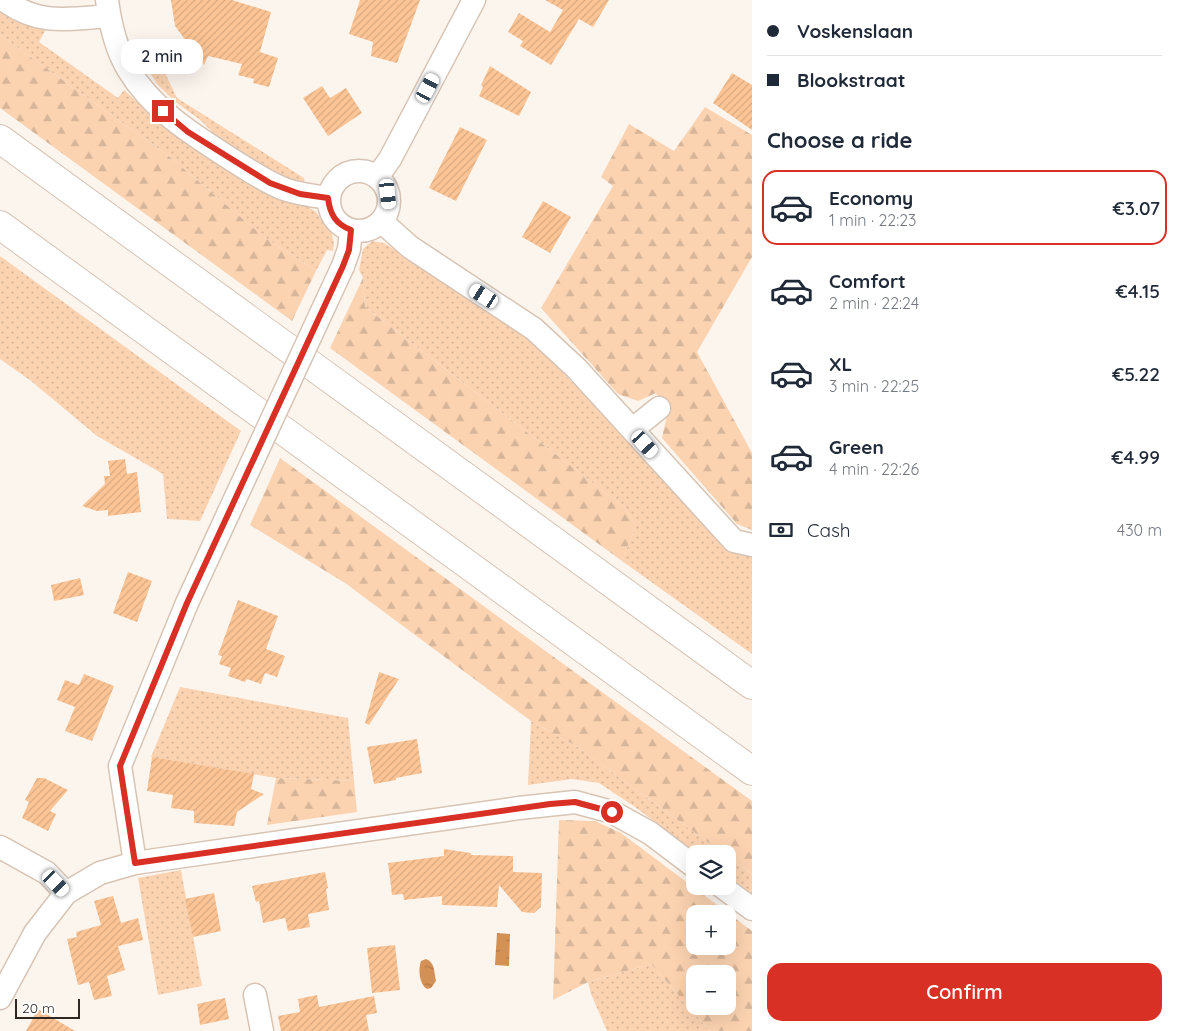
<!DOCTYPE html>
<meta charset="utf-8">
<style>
:root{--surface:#fff;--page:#f2f2f3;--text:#1f2937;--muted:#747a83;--line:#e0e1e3;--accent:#d93025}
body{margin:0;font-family:Quicksand,sans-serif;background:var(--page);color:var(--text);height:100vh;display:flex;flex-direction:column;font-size:19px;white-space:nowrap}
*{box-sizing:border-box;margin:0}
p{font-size:16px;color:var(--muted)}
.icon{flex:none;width:28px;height:28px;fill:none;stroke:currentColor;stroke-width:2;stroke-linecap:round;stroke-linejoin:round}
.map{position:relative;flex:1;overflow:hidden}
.drawer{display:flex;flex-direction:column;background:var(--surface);width:425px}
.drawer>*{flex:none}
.banner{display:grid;align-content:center;height:110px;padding:0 15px;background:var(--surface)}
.buttons{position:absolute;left:686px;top:845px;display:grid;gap:10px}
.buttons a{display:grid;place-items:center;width:50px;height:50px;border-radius:10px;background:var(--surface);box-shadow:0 5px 20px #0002;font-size:25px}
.scale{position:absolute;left:15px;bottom:12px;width:65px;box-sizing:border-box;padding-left:5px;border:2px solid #2f2822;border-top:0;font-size:14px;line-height:18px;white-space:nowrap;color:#2f2822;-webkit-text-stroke:4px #fff;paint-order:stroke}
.end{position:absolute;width:22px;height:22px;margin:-11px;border:6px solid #d93025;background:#fff;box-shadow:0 0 0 2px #fff}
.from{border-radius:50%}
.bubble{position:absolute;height:35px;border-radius:15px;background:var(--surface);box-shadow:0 5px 20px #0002;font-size:16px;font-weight:600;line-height:35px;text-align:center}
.car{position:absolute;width:15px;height:30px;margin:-15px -8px;border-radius:6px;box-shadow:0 0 4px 1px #0007;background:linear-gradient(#fff 24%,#345 0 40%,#fff 0 76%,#345 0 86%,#fff 0)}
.banner b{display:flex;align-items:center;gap:18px;height:48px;font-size:19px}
.banner b+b{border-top:1px solid var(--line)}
.banner i{width:12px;height:12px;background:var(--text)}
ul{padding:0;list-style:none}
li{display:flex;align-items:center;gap:15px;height:75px;margin:0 10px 8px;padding:0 5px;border:2px solid transparent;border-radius:15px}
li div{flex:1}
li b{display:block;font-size:19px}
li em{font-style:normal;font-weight:600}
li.current{border-color:var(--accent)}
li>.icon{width:45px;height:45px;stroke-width:1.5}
h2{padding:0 15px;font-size:22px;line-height:60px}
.pay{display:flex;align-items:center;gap:12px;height:55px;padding:0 15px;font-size:19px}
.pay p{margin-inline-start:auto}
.primary-button{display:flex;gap:10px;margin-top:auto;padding:10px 15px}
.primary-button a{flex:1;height:58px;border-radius:15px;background:var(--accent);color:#fff;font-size:20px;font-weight:600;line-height:58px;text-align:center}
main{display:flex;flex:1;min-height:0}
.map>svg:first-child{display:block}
</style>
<main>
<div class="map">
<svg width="752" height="1031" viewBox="0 0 752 1031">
<defs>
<pattern id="green-dots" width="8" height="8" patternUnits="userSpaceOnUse" patternTransform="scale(1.25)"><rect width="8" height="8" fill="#fbd3b1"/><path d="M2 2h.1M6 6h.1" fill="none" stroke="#d7b598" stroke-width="1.8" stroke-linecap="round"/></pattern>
<pattern id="forest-firs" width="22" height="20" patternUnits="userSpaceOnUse" patternTransform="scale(1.25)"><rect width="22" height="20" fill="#fbd3b1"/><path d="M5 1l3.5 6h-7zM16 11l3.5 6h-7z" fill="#d7b598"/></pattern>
<pattern id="water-ripples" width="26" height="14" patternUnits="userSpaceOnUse" patternTransform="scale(1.25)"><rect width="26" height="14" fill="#d39155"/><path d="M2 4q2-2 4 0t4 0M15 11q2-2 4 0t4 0" fill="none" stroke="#ac7646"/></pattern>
<pattern id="building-hatch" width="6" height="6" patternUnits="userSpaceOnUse" patternTransform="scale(1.25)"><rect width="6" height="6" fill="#fdc595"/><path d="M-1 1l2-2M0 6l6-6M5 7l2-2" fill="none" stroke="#d9a980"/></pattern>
</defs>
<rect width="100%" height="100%" fill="#fcf5ee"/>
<path fill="url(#green-dots)" d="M0,11C14,21 29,27 47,27L39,42L118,98L124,90L164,126L236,175L274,197L286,202L304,204L316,212L332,234L334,244L333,251L327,250L316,271L264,237L170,157L0,35Z
M163,69L177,98L304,178L305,185L284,179L223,142L199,119L174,101L157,84L149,71Z
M372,241L384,243L524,333L599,410L723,544L752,555V654L622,561L636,525L624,507L365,307L363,278L359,270L363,249Z
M0,256L241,431L200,521L167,519L163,474L97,436L31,381L0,359Z
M180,687L348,718L354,781L276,778L151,757Z
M531,721L578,747L724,854H698L635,807L599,783L572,779L528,785Z
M728,856L752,874V894L728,876Z
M181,870L202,986L158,995L138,878Z
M651,964L710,1031H607L591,994L588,982Z"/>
<path fill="url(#forest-firs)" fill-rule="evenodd" d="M0,35L170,157L264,237L316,271L292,321L0,108Z
M705,107L752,135V257L697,352L752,453V530L737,524L662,438L667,415L656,393L638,401L618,394L541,308L613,186L601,177L629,124L674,151Z
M363,278L365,307L624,507L636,525L622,561L330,348Z
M280,458L752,801V874L728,856V854H724L578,747L531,721L345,583L250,525Z
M276,778L354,781L357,812L267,825Z
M559,820L595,821L621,833L752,931V1031H710L651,964L588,982L553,1000ZM695,914H728V946H695ZM695,974H728V1006H695Z"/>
<path fill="url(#water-ripples)" d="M497,933L510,934L509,966L495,965Z
M426,959C435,962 434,972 436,981L431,988L427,989C419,984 418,969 421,961Z"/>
<path fill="url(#building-hatch)" d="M171,0H232L271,12L260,52L278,58L269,87L253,83L254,79L238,75L242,64L208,56L204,65L175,26Z
M360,0H420L397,63L371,56L373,42L349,34Z
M545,0H609L593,27L579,19L551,65L520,46L523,41L508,32L519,13L550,32L563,10Z
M490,66L531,92L519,116L479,96L483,87L481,85Z
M732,73L752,85V130L713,103Z
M322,86L330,98L346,88L362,113L328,136L303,98Z
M460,127L487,140L456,201L429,188Z
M543,201L571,217L550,253L522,237Z
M125,459L127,474L137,472L141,512L108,516V510L97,511L82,506L105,484L104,476H110L108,461Z
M128,572L152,581L137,622L113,613Z
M80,578L84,595L54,601L51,585Z
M238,600L278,616L266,649L285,656L277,677L265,673L261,684L247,679L245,682L228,676L231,668L219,664L222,656L218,655Z
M379,672L399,679L369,725L365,723Z
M84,674L114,686L92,741L65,731L75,707L57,700L65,680L79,685Z
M417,739L422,773L396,778V780L374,784L367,747Z
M152,757L254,774L251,789L264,794L237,812L234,826L194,823V811L171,808L173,795L147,791Z
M37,778H44L68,790L50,811L56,814L48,831L22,818L29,802L25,800Z
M444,849L471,853V855L513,856V872L542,873L541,907L534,913L522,912L499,885L497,907L442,905V896L404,900L403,894L392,895L388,863L444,856Z
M325,872L328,888L326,889L329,910L308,914L310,927L288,931L285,918L263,923L259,901L256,902L252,886Z
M214,893L221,931L193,937L185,899Z
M113,896L121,923L138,918L143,940L118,946L125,970L107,976L112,996L94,1000L89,982L78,985L67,939L77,937L76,932L101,925L94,901Z
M395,945L400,990L372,993L367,948Z
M317,995L319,1007L374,996L377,1013L366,1015L369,1031H281L278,1016L300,1012L298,999Z
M225,998L229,1019L200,1025L197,1004Z
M38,1009L75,1031H26Z"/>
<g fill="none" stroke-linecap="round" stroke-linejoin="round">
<defs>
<path id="street" d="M4,0C39,26 69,19 109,16
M107,0C110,23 116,49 128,69C153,111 195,136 234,161C250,171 266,182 284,189C298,194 314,196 329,198
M329 201a30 30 0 1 1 60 0a30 30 0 1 1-60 0Z
M377,177L390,159L474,0
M381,221L410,247L534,329L576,368L734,541L752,545
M343,266L349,249L351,230
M633,429L659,408
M0,847L47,873L66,893
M135,863L120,766L187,603L228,514
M721,886L752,909
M255,995L262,1031
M0,998L35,933L66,893L100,873L135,863L519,808L575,802L612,812L650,833L695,867"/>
<path id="highway" d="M0,139L752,685
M0,225L752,771"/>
</defs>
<use href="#street" stroke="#d7c4b5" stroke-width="25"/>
<use href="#highway" stroke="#d7c4b5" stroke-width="30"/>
<use href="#street" stroke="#fff" stroke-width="22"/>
<use href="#highway" stroke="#fff" stroke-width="28"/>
<defs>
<path id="street-bridge" d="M228,514L343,266"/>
</defs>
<use href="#street-bridge" stroke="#d7c4b5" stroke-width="25" stroke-linecap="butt"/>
<use href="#street-bridge" stroke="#fff" stroke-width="22"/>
</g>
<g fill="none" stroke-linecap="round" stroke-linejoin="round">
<path stroke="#d93025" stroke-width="6" d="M163,111L188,132L270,183L300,194L328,198C330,215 336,224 351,230L349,250L343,266L187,603L120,766L135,863L550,804L575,802L612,812"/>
</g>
</svg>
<div class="buttons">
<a><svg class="icon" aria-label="layers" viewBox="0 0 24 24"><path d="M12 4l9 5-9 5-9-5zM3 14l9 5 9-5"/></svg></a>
<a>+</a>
<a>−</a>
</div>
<div class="scale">20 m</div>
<i class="end from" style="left:612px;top:812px"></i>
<i class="end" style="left:163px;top:111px"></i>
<div class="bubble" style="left:121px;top:39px;width:82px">2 min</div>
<i class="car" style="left:428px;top:88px;rotate:28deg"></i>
<i class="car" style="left:388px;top:194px;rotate:174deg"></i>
<i class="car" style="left:484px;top:296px;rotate:303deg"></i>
<i class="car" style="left:645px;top:444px;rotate:138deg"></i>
<i class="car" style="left:56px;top:883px;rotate:136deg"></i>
</div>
<section class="drawer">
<div class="banner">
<b><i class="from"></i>Voskenslaan</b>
<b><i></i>Blookstraat</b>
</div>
<h2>Choose a ride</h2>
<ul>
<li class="current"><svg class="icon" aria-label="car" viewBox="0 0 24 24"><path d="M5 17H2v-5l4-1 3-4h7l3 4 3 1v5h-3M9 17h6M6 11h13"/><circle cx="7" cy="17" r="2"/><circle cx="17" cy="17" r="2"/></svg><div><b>Economy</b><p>1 min · 22:23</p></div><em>€3.07</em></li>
<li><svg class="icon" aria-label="car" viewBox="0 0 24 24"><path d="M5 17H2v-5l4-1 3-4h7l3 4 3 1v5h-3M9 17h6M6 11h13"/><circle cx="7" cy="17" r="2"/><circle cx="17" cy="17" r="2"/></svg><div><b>Comfort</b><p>2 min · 22:24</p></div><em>€4.15</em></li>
<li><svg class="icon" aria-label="car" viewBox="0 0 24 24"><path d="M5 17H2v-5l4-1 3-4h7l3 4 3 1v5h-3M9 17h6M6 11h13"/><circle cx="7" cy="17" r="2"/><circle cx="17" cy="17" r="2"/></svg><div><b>XL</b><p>3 min · 22:25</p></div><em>€5.22</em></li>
<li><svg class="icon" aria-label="car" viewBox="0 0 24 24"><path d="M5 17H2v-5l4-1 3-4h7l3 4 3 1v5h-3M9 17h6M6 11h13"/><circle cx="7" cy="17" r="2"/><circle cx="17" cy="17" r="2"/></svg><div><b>Green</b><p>4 min · 22:26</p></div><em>€4.99</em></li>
</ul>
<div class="pay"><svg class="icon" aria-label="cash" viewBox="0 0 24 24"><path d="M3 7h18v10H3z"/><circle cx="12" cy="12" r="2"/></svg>Cash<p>430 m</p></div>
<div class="primary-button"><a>Confirm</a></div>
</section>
</main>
